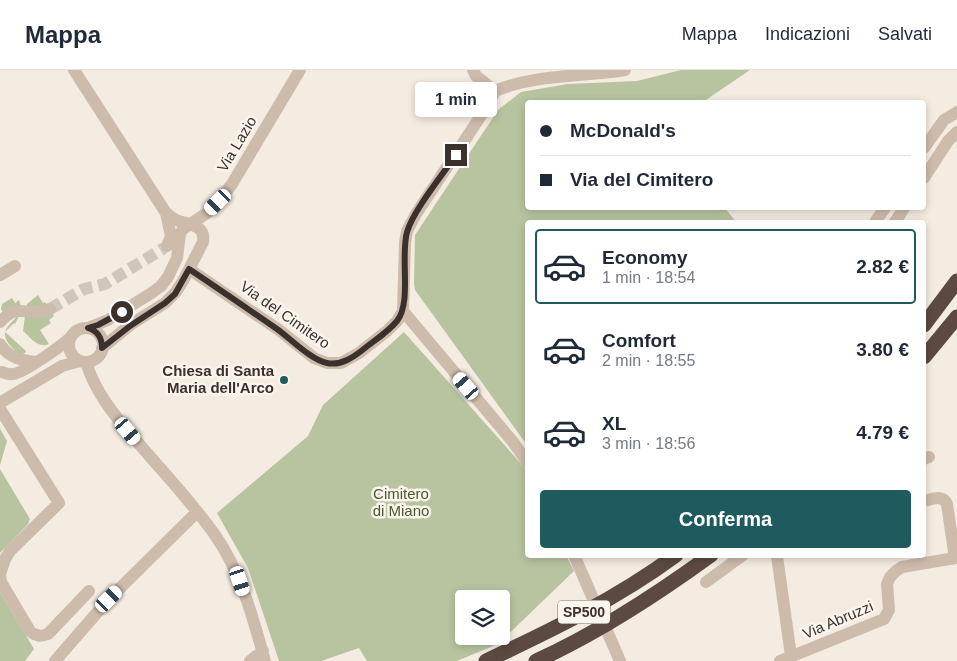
<!DOCTYPE html>
<html lang="it">
<meta charset="utf-8">
<style>
:root{--surface:#fff;--page:#f6f6f7;--text:#1f2937;--muted:#747a83;--line:#e0e1e3;--accent:#1f5a5e}
body{margin:0;font-family:Arial,sans-serif;background:var(--page);color:var(--text);height:100vh;display:flex;flex-direction:column;font-size:19px;white-space:nowrap}
*{box-sizing:border-box;margin:0}
p{font-size:16px;color:var(--muted)}
.icon{flex:none;width:28px;height:28px;fill:none;stroke:currentColor;stroke-width:2;stroke-linecap:round;stroke-linejoin:round}
.map{position:relative;flex:1;overflow:hidden}
.details{position:absolute;left:525px;top:150px;width:401px;height:338px;display:flex;flex-direction:column;background:var(--surface);border-radius:5px;box-shadow:0 2px 8px #0003}
.details>*{flex:none}
.hud{position:absolute;left:525px;top:30px;width:401px;height:110px;border-radius:5px;box-shadow:0 2px 8px #0003;display:grid;align-content:center;height:110px;padding:0 15px;background:var(--surface)}
.fabs{position:absolute;left:455px;top:520px;display:grid;gap:10px}
.fabs a{display:grid;place-items:center;width:55px;height:55px;border-radius:5px;background:var(--surface);box-shadow:0 2px 8px #0003;font-size:25px}
.end{position:absolute;width:22px;height:22px;margin:-11px;border:6px solid #3b302b;background:#fff;box-shadow:0 0 0 2px #fff}
.from{border-radius:50%}
.bubble{position:absolute;height:35px;border-radius:5px;background:var(--surface);box-shadow:0 2px 8px #0003;font-size:16px;font-weight:600;line-height:35px;text-align:center}
.car{position:absolute;width:15px;height:30px;margin:-15px -8px;border-radius:6px;box-shadow:0 0 4px 1px #0007;background:linear-gradient(#fff 24%,#345 0 40%,#fff 0 76%,#345 0 86%,#fff 0)}
.hud b{display:flex;align-items:center;gap:18px;height:48px;font-size:19px}
.hud b+b{border-top:1px solid var(--line)}
.hud i{width:12px;height:12px;background:var(--text)}
ul{padding:9px 0 0;list-style:none}
li{display:flex;align-items:center;gap:15px;height:75px;margin:0 10px 8px;padding:0 5px;border:2px solid transparent;border-radius:5px}
li div{flex:1}
li b{display:block;font-size:19px}
li em{font-style:normal;font-weight:600}
li.on{border-color:var(--accent)}
li>.icon{width:45px;height:45px;stroke-width:1.5}
.button{display:flex;gap:10px;margin-top:auto;padding:10px 15px}
.button a{flex:1;height:58px;border-radius:5px;background:var(--accent);color:#fff;font-size:20px;font-weight:600;line-height:58px;text-align:center}
header{display:flex;align-items:center;gap:30px;box-sizing:border-box;height:70px;padding:0 25px;background:var(--surface);border-bottom:1px solid var(--line)}
header strong{font-size:24px}
nav{display:flex;gap:28px;margin-inline-start:auto;font-size:18px}
.map>svg:first-child{display:block}
</style>
<header>
<strong>Mappa</strong>
<nav><a>Mappa</a><a>Indicazioni</a><a>Salvati</a></nav>
</header>
<div class="map">
<svg width="957" height="591" viewBox="0 0 957 591">
<rect width="100%" height="100%" fill="#f4ebe1"/>
<path fill="#b8c4a0" fill-rule="evenodd" d="M681,0H750L703,32H528V138H725L736,152H528L527,375L415,220L414,213L415,165L498,40L521,22L568,14L637,11Z
M38,225L43,233L45,232L48,236L27,237V234Z
M12,228L15,233L19,230L21,236L4,244L1,239L2,234Z
M52,243L54,246L49,250L51,253L40,260L49,274C38,279 30,267 23,261L25,246Z
M20,244L15,254L14,253L5,262L26,281L25,283L19,285C0,266 0,262 20,244Z
M404,262L524,397L528,405V485H566L574,501L498,574L457,591H367L359,578L321,591H279L248,498L217,443L308,366L323,335ZM464,529H501V566H464Z
M0,359L7,371L0,395Z
M0,399L30,449L28,454L0,483Z
M0,522L34,579L25,591H0Z"/>
<g fill="none" stroke-linecap="round" stroke-linejoin="round">
<path stroke="#cfc6bd" stroke-width="12" stroke-dasharray="12 6" stroke-linecap="butt" d="M50,239L84,219L105,214L164,178"/>
<path stroke="#cdbbac" stroke-width="12" d="M74,0L166,143C169,145 172,148 176,150C188,155 206,154 203,172L183,211L175,223L165,233L130,255L102,278
M495,21C535,4 582,7 625,0
M924,78L944,50L957,42
M924,108L948,71L957,62
M166,143L171,166L167,176
M875,152L885,138
M895,152L904,138
M189,199L279,260L314,288L327,293H341L359,283L387,261L397,251L403,241L405,173L407,161L416,144L484,41L495,21L476,6L473,0
M0,205L15,196
M403,241L513,372L528,393
M0,252C20,230 27,249 50,239
M88,258L108,250L150,224L161,216L168,207L177,188L180,164L183,159L207,143L218,132L232,114L300,0
M69 275a17 17 0 1 1 34 0a17 17 0 1 1-34 0Z
M0,274C9,288 20,290 36,292
M86,292C95,322 114,345 134,368C161,400 191,431 215,465C241,502 253,548 265,591
M2,302C5,303 9,305 13,304C24,303 61,276 70,268
M3,331L62,296L80,291
M0,339L59,433L10,481L5,489L0,504
M924,389L929,387
M574,485L620,591
M777,486L791,586
M0,506L1,512L30,561C36,566 40,567 48,564L89,521
M706,512L743,485
M55,591L109,529L197,442
M250,591L263,581
M780,591L884,549L889,540L887,514L890,507L896,501L902,497L955,488L947,434C942,424 933,429 924,431"/>
<path stroke="#5c4a42" stroke-width="15" d="M924,255L957,211
M924,287L957,247"/>
<path stroke="#5c4a42" stroke-width="15" d="M486,591C552,560 618,528 676,485
M536,591C598,563 656,525 711,485"/>
</g>
<g fill="none" stroke-linecap="round" stroke-linejoin="round">
<path stroke="#3b302b" stroke-width="6" d="M122,242L98,255L88,258C98,261 102,268 102,278L130,256L165,233L175,224L189,199C219,219 248,239 277,259C291,269 311,290 327,293C341,296 354,287 365,278C375,270 388,262 397,251C412,232 400,187 407,162C413,141 443,104 456,85"/>
</g>
<circle fill="#1f5a5e" stroke="#fbf5ee" stroke-width="2" cx="284" cy="310" r="5"/>
<g text-anchor="middle" stroke-width="5" stroke-linejoin="round" paint-order="stroke">
<rect fill="#fbf5ee" stroke="#756b66" stroke-width="1" x="558" y="530.5" width="52" height="23" rx="4"/>
<g font-size="14" font-weight="bold" fill="#3b302b">
<text x="584" y="547">SP500</text>
</g>
<g font-size="15" fill="#3b302b" stroke="#fbf5ee">
<text transform="translate(237 74) rotate(-59)" y="5">Via Lazio</text>
<text transform="translate(285 245) rotate(35)" y="5">Via del Cimitero</text>
<text transform="translate(838 550) rotate(-23)" y="5">Via Abruzzi</text>
</g>
<g font-size="15" font-weight="bold" fill="#3b302b" stroke="#fbf5ee" text-anchor="end">
<text x="274" y="306">Chiesa di Santa<tspan x="274" dy="17">Maria dell'Arco</tspan></text>
</g>
<g font-size="15" fill="#4a5a2e" stroke="#fbf5ee">
<text x="401" y="429">Cimitero<tspan x="401" dy="17">di Miano</tspan></text>
</g>
</g>
</svg>
<div class="fabs">
<a><svg class="icon" aria-label="layers" viewBox="0 0 24 24"><path d="M12 4l9 5-9 5-9-5zM3 14l9 5 9-5"/></svg></a>
</div>
<i class="end from" style="left:122px;top:242px"></i>
<i class="end" style="left:456px;top:85px"></i>
<div class="bubble" style="left:415px;top:12px;width:82px">1 min</div>
<i class="car" style="left:218px;top:132px;rotate:226deg"></i>
<i class="car" style="left:466px;top:316px;rotate:319deg"></i>
<i class="car" style="left:128px;top:361px;rotate:140deg"></i>
<i class="car" style="left:240px;top:511px;rotate:162deg"></i>
<i class="car" style="left:109px;top:529px;rotate:45deg"></i>
<div class="hud">
<b><i class="from"></i>McDonald's</b>
<b><i></i>Via del Cimitero</b>
</div>
<section class="details">
<ul>
<li class="on"><svg class="icon" aria-label="car" viewBox="0 0 24 24"><path d="M5 17H2v-5l4-1 3-4h7l3 4 3 1v5h-3M9 17h6M6 11h13"/><circle cx="7" cy="17" r="2"/><circle cx="17" cy="17" r="2"/></svg><div><b>Economy</b><p>1 min · 18:54</p></div><em>2.82 €</em></li>
<li><svg class="icon" aria-label="car" viewBox="0 0 24 24"><path d="M5 17H2v-5l4-1 3-4h7l3 4 3 1v5h-3M9 17h6M6 11h13"/><circle cx="7" cy="17" r="2"/><circle cx="17" cy="17" r="2"/></svg><div><b>Comfort</b><p>2 min · 18:55</p></div><em>3.80 €</em></li>
<li><svg class="icon" aria-label="car" viewBox="0 0 24 24"><path d="M5 17H2v-5l4-1 3-4h7l3 4 3 1v5h-3M9 17h6M6 11h13"/><circle cx="7" cy="17" r="2"/><circle cx="17" cy="17" r="2"/></svg><div><b>XL</b><p>3 min · 18:56</p></div><em>4.79 €</em></li>
</ul>
<div class="button"><a>Conferma</a></div>
</section>
</div>
